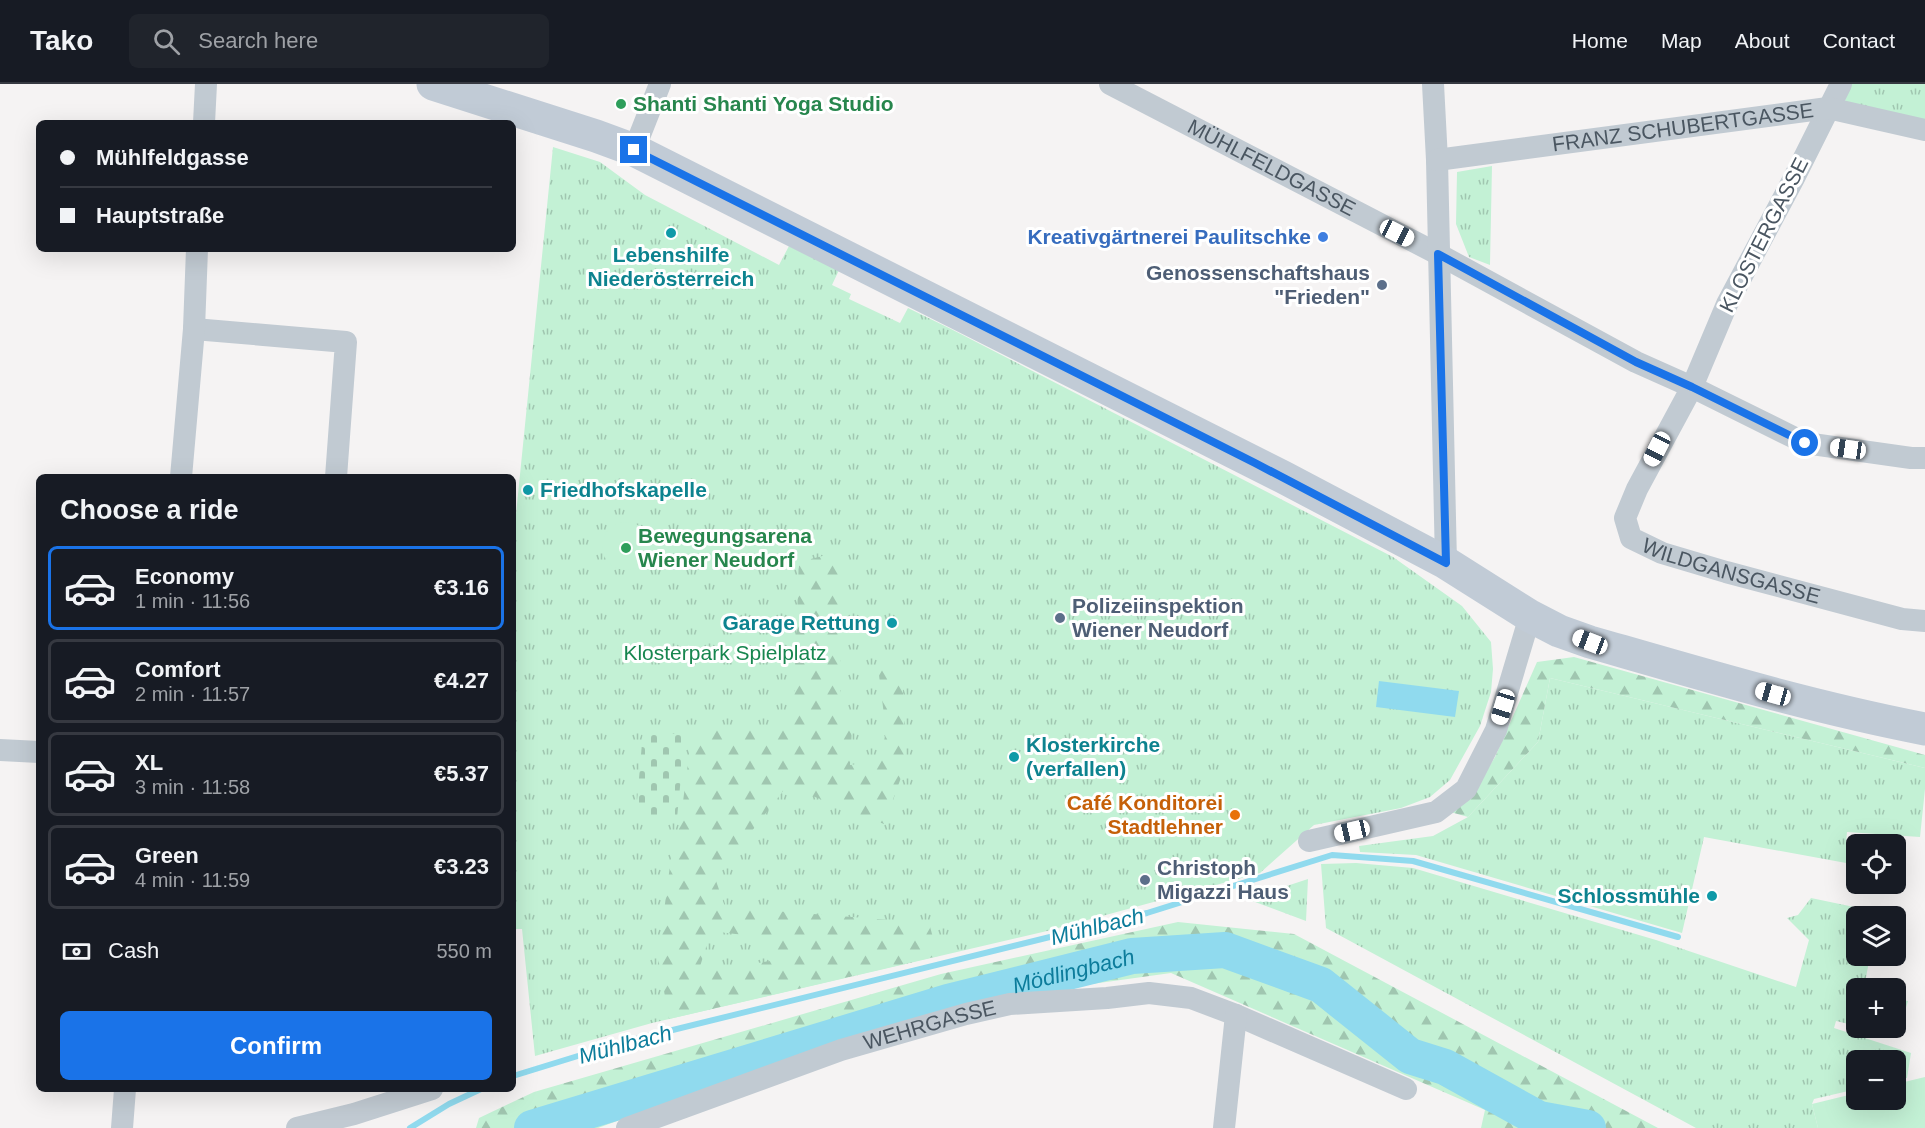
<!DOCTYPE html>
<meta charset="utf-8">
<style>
:root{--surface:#171b24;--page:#20242c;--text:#f1f3f6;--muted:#9ea1a6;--line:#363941;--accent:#1a73e8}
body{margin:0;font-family:Arial,sans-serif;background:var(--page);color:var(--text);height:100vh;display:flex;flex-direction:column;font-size:22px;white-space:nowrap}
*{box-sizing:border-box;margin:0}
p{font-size:20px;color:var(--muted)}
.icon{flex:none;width:33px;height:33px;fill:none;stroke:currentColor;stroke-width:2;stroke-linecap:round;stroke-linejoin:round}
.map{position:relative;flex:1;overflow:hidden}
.side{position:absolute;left:36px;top:390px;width:480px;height:618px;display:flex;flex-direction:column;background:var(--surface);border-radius:9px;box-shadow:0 6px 24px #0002}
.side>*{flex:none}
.top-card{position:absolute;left:36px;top:36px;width:480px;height:132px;border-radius:9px;box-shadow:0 6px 24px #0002;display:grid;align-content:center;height:132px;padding:0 24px;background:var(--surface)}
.fabs{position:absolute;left:1846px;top:750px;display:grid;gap:12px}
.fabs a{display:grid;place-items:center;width:60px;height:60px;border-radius:9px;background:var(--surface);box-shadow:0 6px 24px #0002;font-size:30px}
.end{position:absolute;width:27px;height:27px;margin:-14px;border:8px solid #1a73e8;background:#fff;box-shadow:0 0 0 3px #fff}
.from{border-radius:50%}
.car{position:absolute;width:18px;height:36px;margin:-18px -9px;border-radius:8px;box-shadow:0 0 4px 2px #0007;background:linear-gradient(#fff 24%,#345 0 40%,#fff 0 76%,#345 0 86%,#fff 0)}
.top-card b{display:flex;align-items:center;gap:21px;height:57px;font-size:22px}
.top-card b+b{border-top:2px solid var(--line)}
.top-card i{width:15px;height:15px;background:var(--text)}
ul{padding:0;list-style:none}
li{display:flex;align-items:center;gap:18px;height:84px;margin:0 12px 9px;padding:0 12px;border:3px solid var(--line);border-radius:9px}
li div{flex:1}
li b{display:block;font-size:22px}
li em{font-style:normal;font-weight:700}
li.on{border-color:var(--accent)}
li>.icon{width:54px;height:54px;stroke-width:1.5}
h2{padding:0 24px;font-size:27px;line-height:72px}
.pay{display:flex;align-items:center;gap:15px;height:66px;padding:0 24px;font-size:22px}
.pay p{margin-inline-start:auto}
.action{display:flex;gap:12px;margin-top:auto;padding:12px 24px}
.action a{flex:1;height:69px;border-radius:9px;background:var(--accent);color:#fff;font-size:24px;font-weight:700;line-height:69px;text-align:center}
header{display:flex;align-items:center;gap:36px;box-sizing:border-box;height:84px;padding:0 30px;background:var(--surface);border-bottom:2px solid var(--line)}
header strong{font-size:28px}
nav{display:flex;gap:33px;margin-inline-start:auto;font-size:21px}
.search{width:420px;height:54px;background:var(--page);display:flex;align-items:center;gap:15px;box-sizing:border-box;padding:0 21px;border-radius:9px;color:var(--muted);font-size:22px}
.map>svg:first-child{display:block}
</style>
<header>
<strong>Tako</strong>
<div class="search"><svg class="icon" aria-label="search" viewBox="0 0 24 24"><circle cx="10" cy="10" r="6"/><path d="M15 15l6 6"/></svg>Search here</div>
<nav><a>Home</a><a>Map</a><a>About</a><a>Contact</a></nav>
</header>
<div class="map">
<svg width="1925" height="1044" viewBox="0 0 1925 1044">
<defs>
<pattern id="grass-tufts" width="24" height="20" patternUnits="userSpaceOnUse" patternTransform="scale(1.5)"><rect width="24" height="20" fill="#c3f1d5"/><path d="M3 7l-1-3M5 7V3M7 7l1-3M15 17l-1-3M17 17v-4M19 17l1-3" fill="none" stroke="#a0c6b0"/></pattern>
<pattern id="forest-firs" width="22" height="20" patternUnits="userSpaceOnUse" patternTransform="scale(1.5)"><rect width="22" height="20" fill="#c3f1d5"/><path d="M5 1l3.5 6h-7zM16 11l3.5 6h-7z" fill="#a0c6b0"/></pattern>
<pattern id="cemetery-stones" width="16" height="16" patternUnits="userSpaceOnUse" patternTransform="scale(1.5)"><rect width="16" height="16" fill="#c3f1d5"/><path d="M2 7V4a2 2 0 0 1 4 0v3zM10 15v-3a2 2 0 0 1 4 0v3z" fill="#a0c6b0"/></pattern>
</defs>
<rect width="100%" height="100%" fill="#f5f3f3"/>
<path fill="url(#grass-tufts)" d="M1846,0H1925V38L1845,19Z
M553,63L600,78L645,111L779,181L789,162L839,186L832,201L851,210L849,215L900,239L908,224L951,245L1393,473L1462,522L1491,558L1493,585L1491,608L1480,642L1450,696L1430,713L1401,724L1314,741L1260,789L1047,847L652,939L535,972L522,845H513V460Z
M1492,82L1490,181L1469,173L1456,140L1457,88Z
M1550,594L1925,684V705L1920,753L1847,748L1846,758L1857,769V781L1704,753L1682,849L1416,771L1360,768L1359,762L1433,752L1468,733L1538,658Z
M1356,779L1413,784L1656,856L1796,903L1809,856L1787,834L1798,831L1811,814L1878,828L1877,832H1857V872H1870L1864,904H1857V942L1836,937L1834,944L1911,969L1907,994L1896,996V976H1857V1005L1814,1015L1812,1020L1818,1044H1696L1326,844L1321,780Z
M1308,795L1306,837L1247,815Z
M1896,915L1908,917L1901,940L1896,943Z"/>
<path fill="url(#forest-firs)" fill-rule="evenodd" d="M842,467L840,635L852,642L850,681L880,677L886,647L878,583L902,586L906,680L884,740L787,702L715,794L725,823L929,839L938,872L669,935L658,873L671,774L681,733L693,641L793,646L799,478ZM711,847L768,854L770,877L698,889Z
M1574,573L1925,671V684L1550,594L1538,658L1468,733L1447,727L1472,711L1495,673L1537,578Z
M1178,838L1294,850L1658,1044H1481L1485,1026L1171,889L997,913L986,903L799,952L786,975L598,1044H476L479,1034L534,1008L941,890Z"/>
<path fill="url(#cemetery-stones)" d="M643,647L685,651L677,734L636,730Z"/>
<path fill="#c3f1d5" d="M602 462a24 24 0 1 1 48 0a24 24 0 1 1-48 0Z
M1925,993V1044H1818L1812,1020L1857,1009V1016H1896V1000Z"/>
<path fill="#90daee" d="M1379,597L1459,607L1455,633L1376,623Z"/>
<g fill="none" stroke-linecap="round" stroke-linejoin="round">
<path stroke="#90daee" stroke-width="6" d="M513,992L620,959L1147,829L1332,771L1413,777L1678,853
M410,1044L449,1020L481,1005"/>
<path stroke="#90daee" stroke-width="36" id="s1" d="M532,1044L948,918L1132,872L1225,866L1321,901L1410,972L1445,983L1539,1035L1588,1044"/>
<g stroke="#c1cad2" stroke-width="22">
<path id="s2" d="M1110,0L1438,170L1636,278L1692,303L1805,359L1911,374H1925"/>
<path d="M1433,0L1437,76L1446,479"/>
<path id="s3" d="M1841,0L1794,94L1727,220L1692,303L1637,405L1625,434L1631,454L1662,469L1726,488L1902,535L1925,537"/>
<path d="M204,39L206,0"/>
<path d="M634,66L660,0"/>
<path id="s4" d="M1437,76L1828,24L1925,46"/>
<path d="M194,245L346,258L336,393"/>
<path d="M181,393L194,245L197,165"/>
<path d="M0,666L39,668"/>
<path d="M1309,757L1436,728L1466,705L1496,646L1530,532"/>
<path d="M122,1044L125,1005"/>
<path d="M297,1044L354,1030L432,1005"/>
<path id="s5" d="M627,1044L841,966L966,930L1010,920L1107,914L1149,909L1191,914L1236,931L1406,1005"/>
<path d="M1224,1044L1236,931"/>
</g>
<path stroke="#c1cbd6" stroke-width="33" d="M433,0L596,52L634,66L1283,393L1446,479L1530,532L1559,547L1590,558C1701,590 1811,623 1925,645"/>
</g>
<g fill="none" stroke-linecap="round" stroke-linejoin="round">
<path stroke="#1a73e8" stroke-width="8" d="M634,66L1255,379L1446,479L1438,170L1636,278L1692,303L1805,359"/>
</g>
<g fill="#2e9e5b" stroke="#fff" stroke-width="2">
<circle cx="621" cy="20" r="6"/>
<circle cx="626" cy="464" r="6"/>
</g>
<g fill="#0f9aa8" stroke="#fff" stroke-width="2">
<circle cx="671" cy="149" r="6"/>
<circle cx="528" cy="406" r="6"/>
<circle cx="892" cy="539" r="6"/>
<circle cx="1014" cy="673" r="6"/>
<circle cx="1712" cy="812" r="6"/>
</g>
<circle fill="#3f7fe0" stroke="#fff" stroke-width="2" cx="1323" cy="153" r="6"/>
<g fill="#5c6f8a" stroke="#fff" stroke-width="2">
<circle cx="1382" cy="201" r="6"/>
<circle cx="1060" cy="534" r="6"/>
<circle cx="1145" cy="796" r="6"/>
</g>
<circle fill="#e8710a" stroke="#fff" stroke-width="2" cx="1235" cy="731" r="6"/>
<g text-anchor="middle" stroke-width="6" stroke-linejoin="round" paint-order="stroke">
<g font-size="21" font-weight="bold" fill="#27864d" stroke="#fff" text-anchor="start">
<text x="633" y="27">Shanti Shanti Yoga Studio</text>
<text x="638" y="459">Bewegungsarena<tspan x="638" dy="24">Wiener Neudorf</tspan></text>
</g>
<g font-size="21" fill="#4a5661" stroke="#fff">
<text dy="7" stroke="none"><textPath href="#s4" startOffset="248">FRANZ SCHUBERTGASSE</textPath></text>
<text dy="7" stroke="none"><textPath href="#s2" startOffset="182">MÜHLFELDGASSE</textPath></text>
<text transform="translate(1764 151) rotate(-63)" y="7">KLOSTERGASSE</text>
<text dy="7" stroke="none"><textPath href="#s3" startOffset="612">WILDGANSGASSE</textPath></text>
<text dy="7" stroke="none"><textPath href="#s5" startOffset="320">WEHRGASSE</textPath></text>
</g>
<g font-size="21" font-weight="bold" fill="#366cbe" stroke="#fff" text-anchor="end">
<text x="1311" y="160">Kreativgärtnerei Paulitschke</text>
</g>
<g font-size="21" font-weight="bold" fill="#0d838f" stroke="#fff" text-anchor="start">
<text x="671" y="178" text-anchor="middle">Lebenshilfe<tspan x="671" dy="24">Niederösterreich</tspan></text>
<text x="540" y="413">Friedhofskapelle</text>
<text x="880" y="546" text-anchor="end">Garage Rettung</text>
<text x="1026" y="668">Klosterkirche<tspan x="1026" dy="24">(verfallen)</tspan></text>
<text x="1700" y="819" text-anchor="end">Schlossmühle</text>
</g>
<g font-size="21" font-weight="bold" fill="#4e5e75" stroke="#fff" text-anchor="start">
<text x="1370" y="196" text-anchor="end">Genossenschaftshaus<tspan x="1370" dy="24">"Frieden"</tspan></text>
<text x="1072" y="529">Polizeiinspektion<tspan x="1072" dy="24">Wiener Neudorf</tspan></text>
<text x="1157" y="791">Christoph<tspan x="1157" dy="24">Migazzi Haus</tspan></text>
</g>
<g font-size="21" fill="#17864f" stroke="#fff">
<text x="725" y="576">Klosterpark Spielplatz</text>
</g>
<g font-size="21" font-weight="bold" fill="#c56008" stroke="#fff" text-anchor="end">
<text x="1223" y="726">Café Konditorei<tspan x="1223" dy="24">Stadtlehner</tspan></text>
</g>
<g font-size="22" font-style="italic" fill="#0c7c9b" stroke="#fff">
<text transform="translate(1097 842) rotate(-14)" y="8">Mühlbach</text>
<text dy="8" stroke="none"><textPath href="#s1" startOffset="564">Mödlingbach</textPath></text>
<text transform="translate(625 960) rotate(-15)" y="8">Mühlbach</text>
</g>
</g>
</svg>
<div class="fabs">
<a><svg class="icon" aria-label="locate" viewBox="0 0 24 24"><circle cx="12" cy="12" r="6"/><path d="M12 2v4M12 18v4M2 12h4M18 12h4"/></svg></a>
<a><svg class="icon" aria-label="layers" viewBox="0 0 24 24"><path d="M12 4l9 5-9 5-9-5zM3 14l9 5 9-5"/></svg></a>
<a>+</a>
<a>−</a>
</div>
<i class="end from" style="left:1805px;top:359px"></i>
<i class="end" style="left:634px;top:66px"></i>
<i class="car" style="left:1397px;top:149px;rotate:117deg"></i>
<i class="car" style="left:1657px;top:365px;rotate:207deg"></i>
<i class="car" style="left:1848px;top:365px;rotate:278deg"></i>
<i class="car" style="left:1590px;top:558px;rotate:291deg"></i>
<i class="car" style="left:1773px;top:610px;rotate:286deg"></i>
<i class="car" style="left:1503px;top:623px;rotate:197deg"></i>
<i class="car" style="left:1352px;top:747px;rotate:257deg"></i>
<div class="top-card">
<b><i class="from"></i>Mühlfeldgasse</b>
<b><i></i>Hauptstraße</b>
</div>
<section class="side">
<h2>Choose a ride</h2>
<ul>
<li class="on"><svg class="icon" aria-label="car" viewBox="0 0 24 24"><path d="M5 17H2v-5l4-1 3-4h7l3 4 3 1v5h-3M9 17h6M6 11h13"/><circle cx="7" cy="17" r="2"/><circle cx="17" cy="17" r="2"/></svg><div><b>Economy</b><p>1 min · 11:56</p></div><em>€3.16</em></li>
<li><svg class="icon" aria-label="car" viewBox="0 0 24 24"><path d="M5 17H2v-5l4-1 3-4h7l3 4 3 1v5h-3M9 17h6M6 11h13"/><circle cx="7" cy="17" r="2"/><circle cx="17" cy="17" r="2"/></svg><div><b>Comfort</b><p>2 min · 11:57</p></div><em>€4.27</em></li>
<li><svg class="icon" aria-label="car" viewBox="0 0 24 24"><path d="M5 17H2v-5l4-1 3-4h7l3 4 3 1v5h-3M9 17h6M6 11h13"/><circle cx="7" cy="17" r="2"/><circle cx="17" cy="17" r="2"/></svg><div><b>XL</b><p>3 min · 11:58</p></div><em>€5.37</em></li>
<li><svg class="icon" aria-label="car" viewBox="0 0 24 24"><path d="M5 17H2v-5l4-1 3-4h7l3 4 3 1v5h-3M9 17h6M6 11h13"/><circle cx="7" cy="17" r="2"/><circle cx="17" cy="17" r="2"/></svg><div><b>Green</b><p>4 min · 11:59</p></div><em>€3.23</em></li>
</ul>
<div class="pay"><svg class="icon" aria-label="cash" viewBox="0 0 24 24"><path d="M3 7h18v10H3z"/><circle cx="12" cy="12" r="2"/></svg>Cash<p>550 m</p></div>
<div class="action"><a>Confirm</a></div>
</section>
</div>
